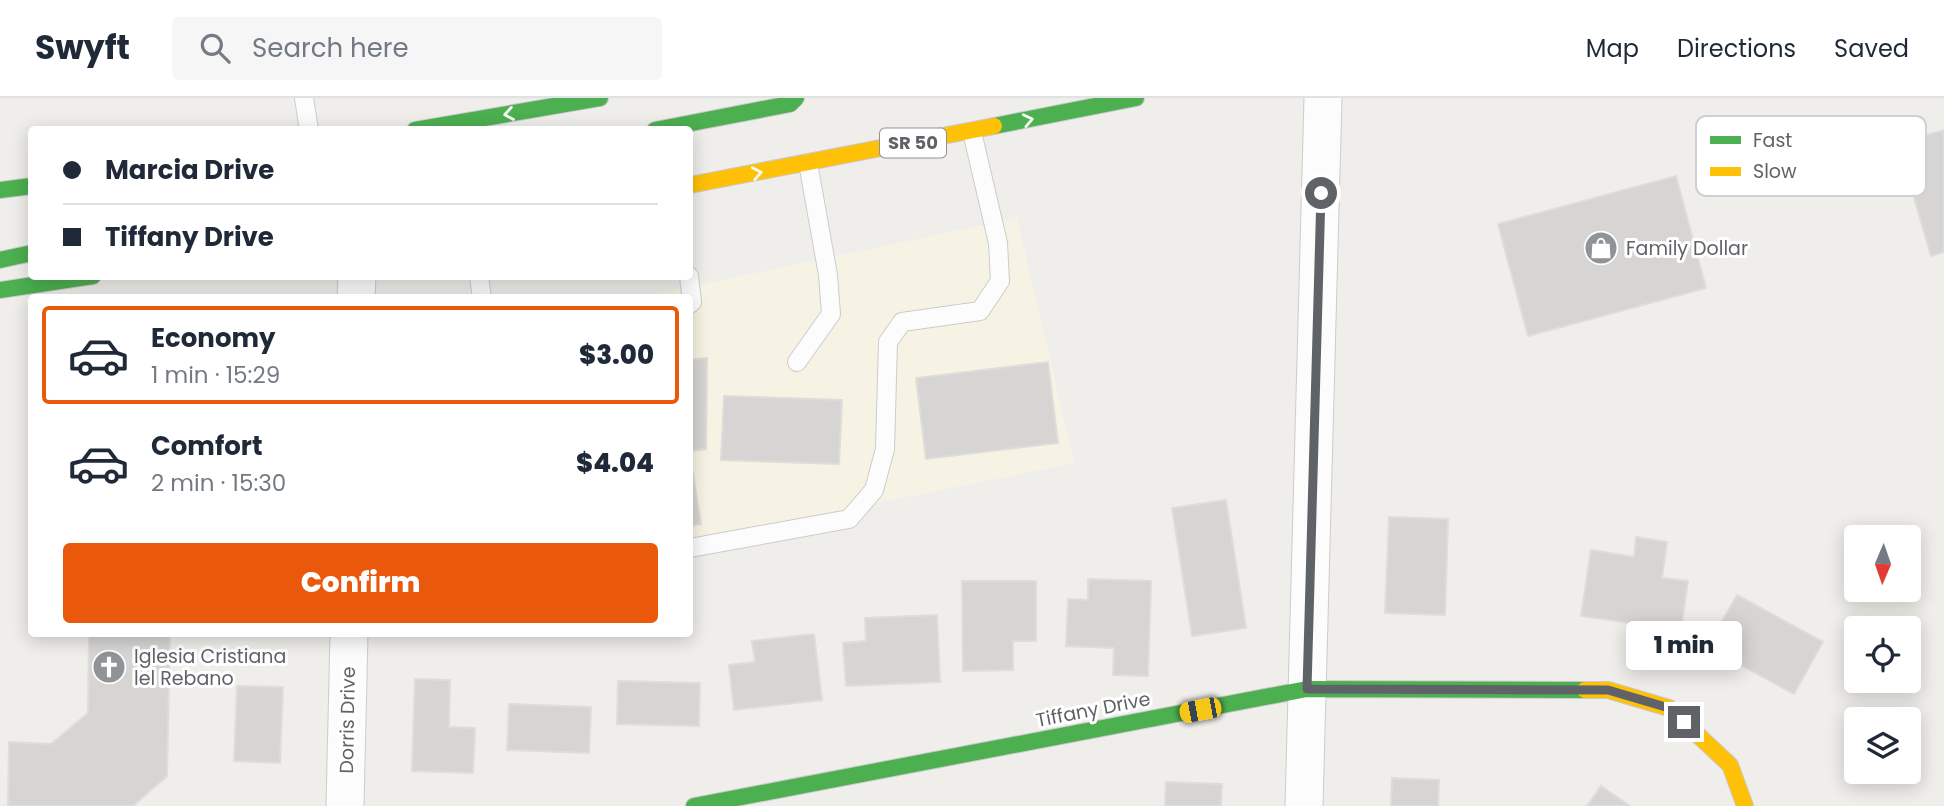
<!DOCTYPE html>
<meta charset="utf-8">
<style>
:root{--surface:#fff;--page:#f6f6f7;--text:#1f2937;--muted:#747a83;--line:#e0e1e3;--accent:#ea580c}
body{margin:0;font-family:Poppins,sans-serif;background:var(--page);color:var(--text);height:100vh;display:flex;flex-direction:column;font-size:26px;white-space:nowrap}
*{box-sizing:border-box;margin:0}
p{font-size:23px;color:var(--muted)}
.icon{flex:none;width:38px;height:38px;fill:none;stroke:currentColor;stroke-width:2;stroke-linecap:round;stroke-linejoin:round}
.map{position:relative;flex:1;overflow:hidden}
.side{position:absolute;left:28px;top:196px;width:665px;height:343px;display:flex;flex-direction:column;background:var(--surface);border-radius:7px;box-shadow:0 4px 18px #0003}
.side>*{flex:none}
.hud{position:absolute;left:28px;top:28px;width:665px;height:154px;border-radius:7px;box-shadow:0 4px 18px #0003;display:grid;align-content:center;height:154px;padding:0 35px;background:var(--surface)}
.needle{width:46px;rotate:182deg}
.fabs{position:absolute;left:1844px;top:427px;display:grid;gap:14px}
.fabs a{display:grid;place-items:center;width:77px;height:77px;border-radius:7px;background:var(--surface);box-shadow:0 4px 18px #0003;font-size:35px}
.end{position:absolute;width:32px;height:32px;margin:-16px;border:9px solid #5f6368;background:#fff;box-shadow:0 0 0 4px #fff}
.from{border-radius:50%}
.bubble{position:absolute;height:49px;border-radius:7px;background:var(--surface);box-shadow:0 4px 18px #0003;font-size:23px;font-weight:800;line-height:49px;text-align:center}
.car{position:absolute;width:21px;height:42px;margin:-21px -10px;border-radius:9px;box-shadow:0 0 5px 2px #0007;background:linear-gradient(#f5c518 24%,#345 0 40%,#f5c518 0 76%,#345 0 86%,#f5c518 0)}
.hud b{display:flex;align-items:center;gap:24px;height:66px;font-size:26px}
.hud b+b{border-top:2px solid var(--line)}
.hud i{width:18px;height:18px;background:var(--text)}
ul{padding:12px 0 0;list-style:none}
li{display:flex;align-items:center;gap:21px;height:98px;margin:0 14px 10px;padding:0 21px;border:4px solid transparent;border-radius:7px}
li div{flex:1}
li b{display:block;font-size:26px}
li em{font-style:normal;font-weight:800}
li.selected{border-color:var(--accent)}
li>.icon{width:63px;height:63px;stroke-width:1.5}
.button{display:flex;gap:14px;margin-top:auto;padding:14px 35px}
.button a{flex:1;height:80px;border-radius:7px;background:var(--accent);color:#fff;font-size:28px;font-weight:800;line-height:80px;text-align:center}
header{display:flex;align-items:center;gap:42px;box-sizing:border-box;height:98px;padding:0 35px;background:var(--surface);border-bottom:2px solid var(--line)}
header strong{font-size:33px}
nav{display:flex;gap:38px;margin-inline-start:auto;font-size:24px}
.search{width:490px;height:63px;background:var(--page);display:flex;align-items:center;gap:18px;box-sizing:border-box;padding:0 24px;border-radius:7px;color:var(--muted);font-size:26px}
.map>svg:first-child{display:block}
</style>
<header>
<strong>Swyft</strong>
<div class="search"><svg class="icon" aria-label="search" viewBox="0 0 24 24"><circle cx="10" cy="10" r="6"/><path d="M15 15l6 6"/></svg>Search here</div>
<nav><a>Map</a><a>Directions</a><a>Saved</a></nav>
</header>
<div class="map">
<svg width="1944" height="708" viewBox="0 0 1944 708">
<rect width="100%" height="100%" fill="#efeeea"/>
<path fill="#f7f3e4" d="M1017,120L1074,365L690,443V200H637Z"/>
<path fill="#d6d5d3" stroke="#deddd9" stroke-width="2" d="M1944,32V154L1931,158L1898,45Z
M1676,78L1706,190L1528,238L1498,126Z
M707,260L706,351L690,353V262Z
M1048,264L1058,345L926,361L916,280Z
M724,298L842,302L839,366L721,362Z
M690,358L701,426L690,428Z
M1226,402L1246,530L1192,538L1172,410Z
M1389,419L1448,421L1445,517L1385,515Z
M1636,439L1667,444L1662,480L1688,483L1681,532L1581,518L1591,452L1634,459Z
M1088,481L1151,483L1148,578L1113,577L1114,550L1066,548L1068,501L1088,502Z
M962,483H1036V543H1013V572L963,573Z
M1737,497L1823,544L1794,596L1707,549Z
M937,517L940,584L846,588L843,545L866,543L865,520Z
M89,536H170L167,678L133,708H8L9,644L51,646L88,615Z
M814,536L822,602L734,612L729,567L755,564L752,543Z
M415,581L450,582L449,629L475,630L473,675L412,673Z
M618,583L700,585L699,628L617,626Z
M237,588L283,589L280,665L234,663Z
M509,606L591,609L589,655L507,652Z
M1392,680L1439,682L1438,708H1391Z
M1166,684L1222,686L1221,708H1165Z
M1601,688L1630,708H1587Z"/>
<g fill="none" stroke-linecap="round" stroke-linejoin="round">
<defs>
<path id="lane" d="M304,0L309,32
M479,178L482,200
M689,178L692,204L690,206
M797,264L831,216L828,177L808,65
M690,450L849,421L874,392L885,351L888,244L902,224L980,213L1000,183L998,145L972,34"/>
<path id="street" d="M356,200L357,178
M345,708L349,536
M1304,708L1323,0"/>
<path id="fast" d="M994,28L1136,0
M415,32L600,0
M655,32L790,6L796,0
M0,92L32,88
M0,162L32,155
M0,192L93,178
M694,708L1307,591L1585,592"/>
<path id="slow" d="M690,87L994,28
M1585,592H1608L1669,610L1730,667L1745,708"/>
</defs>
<use href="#lane" stroke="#cbcccc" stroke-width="20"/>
<use href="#street" stroke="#cbcccc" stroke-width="39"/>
<use href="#fast" stroke="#cacacb" stroke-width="18"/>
<use href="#slow" stroke="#cacacb" stroke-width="18"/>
<use href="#lane" stroke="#fdfcfc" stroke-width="18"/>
<use href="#street" stroke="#fdfcfc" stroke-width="37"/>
<use href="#fast" stroke="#4caf50" stroke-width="16"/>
<use href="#slow" stroke="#ffc107" stroke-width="16"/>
</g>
<defs><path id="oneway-chevron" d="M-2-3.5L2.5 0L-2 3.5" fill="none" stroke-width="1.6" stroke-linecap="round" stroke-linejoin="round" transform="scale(1.75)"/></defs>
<g stroke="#f6fbf6">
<use href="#oneway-chevron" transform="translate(509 16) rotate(170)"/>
<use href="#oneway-chevron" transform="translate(1028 22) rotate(-12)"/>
<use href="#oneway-chevron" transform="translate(757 75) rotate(-11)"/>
</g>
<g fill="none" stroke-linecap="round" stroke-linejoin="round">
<path stroke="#5f6368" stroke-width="9" d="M1321,95L1307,591L1608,592L1669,610L1684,624"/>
</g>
<defs>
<symbol id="shop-disc" viewBox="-11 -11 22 22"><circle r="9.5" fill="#919496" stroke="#fff"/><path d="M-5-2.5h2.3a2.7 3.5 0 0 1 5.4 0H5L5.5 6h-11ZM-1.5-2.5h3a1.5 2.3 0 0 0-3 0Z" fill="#fff"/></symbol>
<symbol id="church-disc" viewBox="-11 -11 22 22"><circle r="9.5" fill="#919496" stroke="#fff"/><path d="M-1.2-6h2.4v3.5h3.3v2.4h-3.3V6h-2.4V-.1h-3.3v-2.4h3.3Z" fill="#fff"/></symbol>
</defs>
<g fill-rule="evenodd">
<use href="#shop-disc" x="1582" y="131" width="38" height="38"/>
<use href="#church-disc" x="90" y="550" width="38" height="38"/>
</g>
<g text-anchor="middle" stroke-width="6" stroke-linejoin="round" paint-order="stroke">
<rect fill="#fff" stroke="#8f9295" stroke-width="2" x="880" y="30.5" width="66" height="29" rx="5"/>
<g font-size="18" font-weight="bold" fill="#5f6368">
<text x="913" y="51">SR 50</text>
</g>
<g font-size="19" fill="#5f6368" stroke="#fff" text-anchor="start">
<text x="1626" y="157">Family Dollar</text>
<text x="134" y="565">Iglesia Cristiana<tspan x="134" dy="22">lel Rebano</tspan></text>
</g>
<g font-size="19" fill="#5f6368" stroke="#fff">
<text transform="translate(1093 611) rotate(-11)" y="7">Tiffany Drive</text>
<text transform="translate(347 622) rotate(-89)" y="7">Dorris Drive</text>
</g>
</g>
<rect x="1696" y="18" width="230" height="80" rx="10" fill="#fff" stroke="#cfd0d2" stroke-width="2"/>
<rect x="1710" y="38" width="31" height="8" fill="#4caf50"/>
<rect x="1710" y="69" width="31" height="9" fill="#ffc107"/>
<g font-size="19" fill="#5f6368">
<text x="1753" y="49">Fast</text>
<text x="1753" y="80">Slow</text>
</g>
</svg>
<div class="fabs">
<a><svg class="needle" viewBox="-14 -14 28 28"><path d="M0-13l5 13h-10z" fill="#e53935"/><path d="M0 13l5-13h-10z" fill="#747a83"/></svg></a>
<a><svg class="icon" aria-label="locate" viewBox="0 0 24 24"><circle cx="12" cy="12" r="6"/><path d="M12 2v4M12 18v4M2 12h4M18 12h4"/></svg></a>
<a><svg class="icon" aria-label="layers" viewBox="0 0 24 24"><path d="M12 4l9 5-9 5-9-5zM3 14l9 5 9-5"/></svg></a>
</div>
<i class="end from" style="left:1321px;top:95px"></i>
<i class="end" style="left:1684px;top:624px"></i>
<div class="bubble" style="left:1626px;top:523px;width:116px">1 min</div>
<i class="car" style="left:1200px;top:612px;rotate:259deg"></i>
<div class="hud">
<b><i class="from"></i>Marcia Drive</b>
<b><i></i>Tiffany Drive</b>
</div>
<section class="side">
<ul>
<li class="selected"><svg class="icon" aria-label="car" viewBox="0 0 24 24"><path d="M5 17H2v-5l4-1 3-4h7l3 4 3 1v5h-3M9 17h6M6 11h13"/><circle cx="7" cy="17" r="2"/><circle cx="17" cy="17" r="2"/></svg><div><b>Economy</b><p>1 min · 15:29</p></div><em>$3.00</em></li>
<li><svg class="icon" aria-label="car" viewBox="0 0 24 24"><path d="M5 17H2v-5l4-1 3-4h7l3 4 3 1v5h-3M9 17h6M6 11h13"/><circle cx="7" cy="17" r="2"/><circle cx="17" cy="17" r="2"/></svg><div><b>Comfort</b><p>2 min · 15:30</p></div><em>$4.04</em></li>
</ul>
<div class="button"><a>Confirm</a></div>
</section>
</div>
